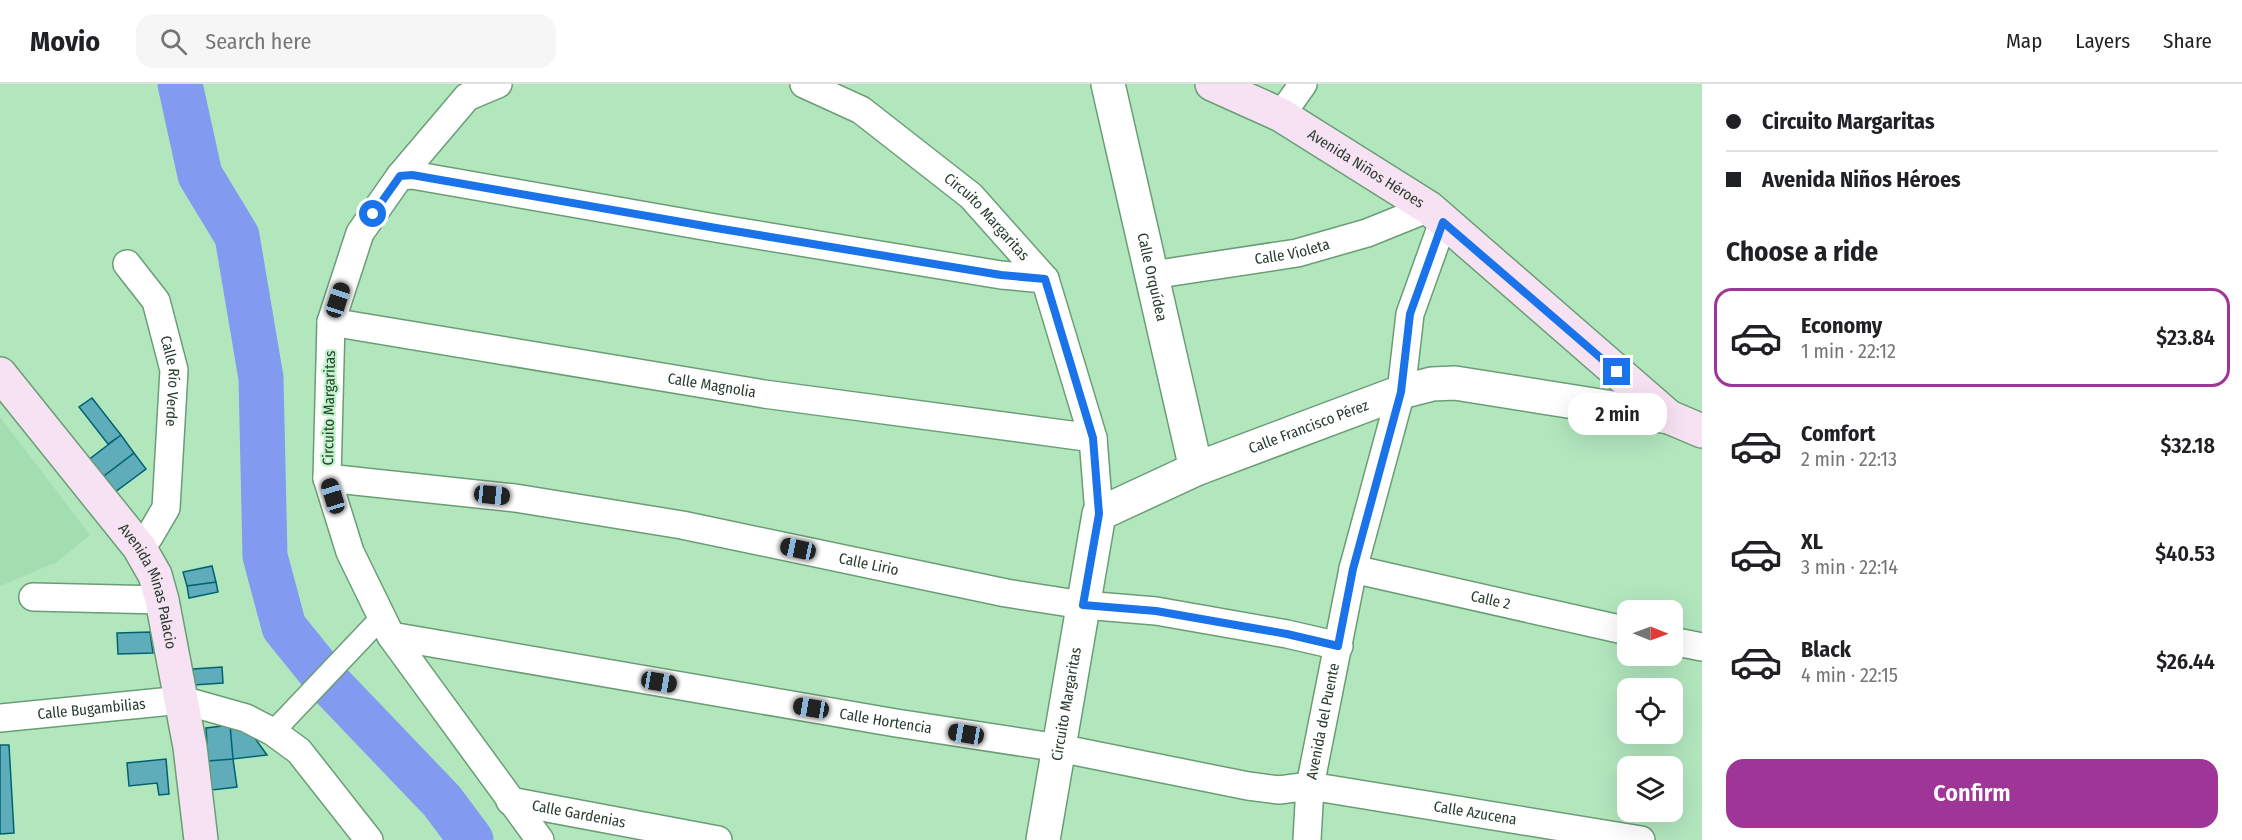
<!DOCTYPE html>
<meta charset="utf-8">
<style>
:root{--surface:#fff;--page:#f6f6f6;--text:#202124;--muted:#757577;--line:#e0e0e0;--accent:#9f3597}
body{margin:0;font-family:"Fira Sans Condensed",sans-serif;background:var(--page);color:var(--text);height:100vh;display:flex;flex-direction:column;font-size:22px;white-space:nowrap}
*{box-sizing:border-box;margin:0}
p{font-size:20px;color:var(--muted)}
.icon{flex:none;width:33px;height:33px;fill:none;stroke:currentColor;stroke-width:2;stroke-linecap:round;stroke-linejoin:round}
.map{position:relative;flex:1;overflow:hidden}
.drawer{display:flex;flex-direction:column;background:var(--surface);width:540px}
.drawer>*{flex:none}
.top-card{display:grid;align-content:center;height:132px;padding:0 24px;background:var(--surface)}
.needle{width:39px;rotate:91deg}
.controls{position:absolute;left:1617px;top:516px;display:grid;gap:12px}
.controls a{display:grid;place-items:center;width:66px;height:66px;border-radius:12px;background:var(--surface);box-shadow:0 6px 24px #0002;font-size:30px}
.end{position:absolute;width:27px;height:27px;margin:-14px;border:8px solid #1a73e8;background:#fff;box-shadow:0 0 0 3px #fff}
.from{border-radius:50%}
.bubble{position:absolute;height:42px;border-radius:18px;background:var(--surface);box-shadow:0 6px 24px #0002;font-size:20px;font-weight:600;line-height:42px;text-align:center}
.car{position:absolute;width:18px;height:36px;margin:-18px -9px;border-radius:8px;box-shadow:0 0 4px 2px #0007;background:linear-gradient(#222 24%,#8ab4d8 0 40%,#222 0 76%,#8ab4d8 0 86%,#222 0)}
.top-card b{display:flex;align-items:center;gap:21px;height:57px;font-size:22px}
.top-card b+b{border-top:2px solid var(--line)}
.top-card i{width:15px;height:15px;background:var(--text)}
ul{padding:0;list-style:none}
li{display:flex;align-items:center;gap:18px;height:99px;margin:0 12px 9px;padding:0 12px;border:3px solid transparent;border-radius:18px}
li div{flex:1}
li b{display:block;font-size:22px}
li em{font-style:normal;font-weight:600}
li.current{border-color:var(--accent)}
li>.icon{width:54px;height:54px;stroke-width:1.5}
h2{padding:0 24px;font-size:27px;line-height:72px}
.action{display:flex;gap:12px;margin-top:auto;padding:12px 24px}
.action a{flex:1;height:69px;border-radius:18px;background:var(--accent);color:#fff;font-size:24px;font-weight:600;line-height:69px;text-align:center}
header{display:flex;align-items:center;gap:36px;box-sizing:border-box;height:84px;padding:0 30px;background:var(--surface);border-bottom:2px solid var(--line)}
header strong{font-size:28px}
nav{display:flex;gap:33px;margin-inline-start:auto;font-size:21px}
.search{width:420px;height:54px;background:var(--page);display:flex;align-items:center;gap:15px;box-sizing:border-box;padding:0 21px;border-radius:18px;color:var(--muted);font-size:22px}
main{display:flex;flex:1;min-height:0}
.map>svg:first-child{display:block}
</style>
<header>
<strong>Movio</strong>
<div class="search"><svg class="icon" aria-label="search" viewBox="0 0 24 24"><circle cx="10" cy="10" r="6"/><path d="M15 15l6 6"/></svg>Search here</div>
<nav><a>Map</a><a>Layers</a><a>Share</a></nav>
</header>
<main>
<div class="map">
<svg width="1702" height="756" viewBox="0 0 1702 756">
<rect width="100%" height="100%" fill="#b2e7be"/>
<path fill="#a2deaf" d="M0,333L90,451L57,478L0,502Z"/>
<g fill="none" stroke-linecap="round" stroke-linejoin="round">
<path stroke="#829aef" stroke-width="45" d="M180,0L200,91L237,152L261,294L265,472L284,543L330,600L442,717L471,756"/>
</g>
<path fill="#5facba" stroke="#00626f" stroke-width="1.5" d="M92,314L121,351L108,360L79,323Z
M121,351L134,369L100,395L87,377Z
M134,369L146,385L115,408L100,395Z
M212,482L216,498L187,502L183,488Z
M216,498L218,508L189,514L187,502Z
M150,548L153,569L118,570L117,549Z
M222,583L223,599L194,601L193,585Z
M230,641L233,675L208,677L206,644Z
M230,641L254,653L267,671L233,675Z
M0,661H9L14,749L0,750Z
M166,675L169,710L159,711L157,699L129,702L127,679Z
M233,675L237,703L212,706L208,677Z"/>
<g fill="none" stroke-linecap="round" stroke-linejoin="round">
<defs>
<path id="pedestrian" d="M273,648L382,533"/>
<g id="minor">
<path d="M498,0L467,13L400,92L360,149L331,238L327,394L350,468L391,552L540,756"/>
<path id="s1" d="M804,0L861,26L971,112L1045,195L1093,354L1099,430"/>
<path d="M1281,31L1303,0"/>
<path d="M400,92L412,91L715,144L1001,191L1045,195"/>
<path id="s2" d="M127,180L156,217L174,286L166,424L149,453L139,463"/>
<path id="s3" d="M1152,191L1297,169L1367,149L1429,124"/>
<path id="s4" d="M331,238L764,310L1093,354"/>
<path id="s5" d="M327,394L515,414L682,441L1006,509L1083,521L1156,527L1287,550L1339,562"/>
<path id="s6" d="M1353,485L1628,547"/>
<path d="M33,513L162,516"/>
<path id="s7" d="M391,552L896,639L1059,664L1248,702L1279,706L1310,702L1641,756"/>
<path d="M1672,557L1702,563"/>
<path id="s8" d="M0,634L182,616L246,634L273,648L299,667L369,756"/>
<path id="s9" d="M510,717L718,756"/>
<path id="s10" d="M1307,756L1310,702L1353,485L1401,308L1410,230L1443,138"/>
</g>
<g id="tertiary">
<path id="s11" d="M1108,0L1196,385"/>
<path id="s12" d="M1043,756L1099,430L1196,385L1401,308L1432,300L1455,299L1669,333"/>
</g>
<g id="secondary">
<path id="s13" d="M1212,0L1281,31L1429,124L1669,333L1702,347"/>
<path id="s14" d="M0,290L139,463L155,491L162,516L190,663L201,756"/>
</g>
</defs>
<use href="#pedestrian" stroke="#6a9d76" stroke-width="24"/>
<use href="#minor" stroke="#6a9d76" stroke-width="30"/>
<use href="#tertiary" stroke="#6a9d76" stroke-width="36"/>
<use href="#secondary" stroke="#6a9d76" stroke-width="36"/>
<use href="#pedestrian" stroke="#fff" stroke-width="21"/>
<use href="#minor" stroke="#fff" stroke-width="27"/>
<use href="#tertiary" stroke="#fff" stroke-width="33"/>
<use href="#secondary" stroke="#f7e2f4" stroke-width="33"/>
</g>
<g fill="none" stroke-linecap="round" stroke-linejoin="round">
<path stroke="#1a73e8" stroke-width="8" d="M373,130L400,92L412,91L716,144L1001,191L1045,195L1093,354L1099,430L1083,521L1156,527L1287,550L1338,562L1353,485L1401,308L1410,230L1443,138L1617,288"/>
</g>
<g text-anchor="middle" stroke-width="4.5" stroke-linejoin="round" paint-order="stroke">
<g font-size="15" fill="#283d2d" stroke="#bff4ca">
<text dy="5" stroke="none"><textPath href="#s13" startOffset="176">Avenida Niños Héroes</textPath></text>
<text dy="5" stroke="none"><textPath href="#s1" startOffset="228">Circuito Margaritas</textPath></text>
<text dy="5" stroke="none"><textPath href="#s3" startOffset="142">Calle Violeta</textPath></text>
<text dy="5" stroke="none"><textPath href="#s11" startOffset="198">Calle Orquídea</textPath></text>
<text dy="5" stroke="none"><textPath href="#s2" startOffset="129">Calle Río Verde</textPath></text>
<text dy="5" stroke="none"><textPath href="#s4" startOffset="386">Calle Magnolia</textPath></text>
<text transform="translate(329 324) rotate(-89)" y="5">Circuito Margaritas</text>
<text dy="5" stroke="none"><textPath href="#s12" startOffset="558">Calle Francisco Pérez</textPath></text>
<text dy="5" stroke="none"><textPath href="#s5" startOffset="549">Calle Lirio</textPath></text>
<text dy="5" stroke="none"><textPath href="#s14" startOffset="262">Avenida Minas Palacio</textPath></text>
<text dy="5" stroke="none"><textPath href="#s6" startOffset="141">Calle 2</textPath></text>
<text dy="5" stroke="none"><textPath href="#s12" startOffset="138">Circuito Margaritas</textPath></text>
<text dy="5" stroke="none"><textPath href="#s8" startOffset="92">Calle Bugambilias</textPath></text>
<text dy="5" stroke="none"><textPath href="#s7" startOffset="502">Calle Hortencia</textPath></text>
<text dy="5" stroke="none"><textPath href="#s10" startOffset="120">Avenida del Puente</textPath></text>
<text dy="5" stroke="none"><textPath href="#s7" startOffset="1100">Calle Azucena</textPath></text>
<text dy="5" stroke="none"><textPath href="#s9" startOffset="70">Calle Gardenias</textPath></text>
</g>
</g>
</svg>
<div class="controls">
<a><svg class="needle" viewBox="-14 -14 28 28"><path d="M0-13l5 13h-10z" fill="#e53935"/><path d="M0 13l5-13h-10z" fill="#757577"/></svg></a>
<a><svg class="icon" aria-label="locate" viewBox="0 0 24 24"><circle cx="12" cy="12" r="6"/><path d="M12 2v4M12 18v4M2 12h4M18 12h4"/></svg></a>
<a><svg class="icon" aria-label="layers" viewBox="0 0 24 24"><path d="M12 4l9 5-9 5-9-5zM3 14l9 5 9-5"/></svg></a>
</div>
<i class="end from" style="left:373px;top:130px"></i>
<i class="end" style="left:1617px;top:288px"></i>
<div class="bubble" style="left:1568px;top:309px;width:99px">2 min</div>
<i class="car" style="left:338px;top:216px;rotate:18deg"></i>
<i class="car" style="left:492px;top:411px;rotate:96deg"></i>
<i class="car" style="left:333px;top:412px;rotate:343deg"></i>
<i class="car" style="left:798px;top:465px;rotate:282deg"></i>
<i class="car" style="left:659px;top:598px;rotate:100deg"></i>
<i class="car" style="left:811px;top:624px;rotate:279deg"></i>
<i class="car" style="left:966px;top:650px;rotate:279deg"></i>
</div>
<section class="drawer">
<div class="top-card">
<b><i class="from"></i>Circuito Margaritas</b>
<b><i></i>Avenida Niños Héroes</b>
</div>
<h2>Choose a ride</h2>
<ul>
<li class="current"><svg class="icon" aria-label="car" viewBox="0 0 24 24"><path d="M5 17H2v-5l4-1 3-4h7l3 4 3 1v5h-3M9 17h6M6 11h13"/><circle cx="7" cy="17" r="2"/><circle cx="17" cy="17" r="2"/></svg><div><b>Economy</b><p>1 min · 22:12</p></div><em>$23.84</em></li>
<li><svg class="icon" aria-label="car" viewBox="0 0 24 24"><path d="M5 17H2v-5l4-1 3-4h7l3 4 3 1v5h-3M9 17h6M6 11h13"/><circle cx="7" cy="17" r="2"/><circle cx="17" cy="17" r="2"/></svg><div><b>Comfort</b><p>2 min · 22:13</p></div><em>$32.18</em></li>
<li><svg class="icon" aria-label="car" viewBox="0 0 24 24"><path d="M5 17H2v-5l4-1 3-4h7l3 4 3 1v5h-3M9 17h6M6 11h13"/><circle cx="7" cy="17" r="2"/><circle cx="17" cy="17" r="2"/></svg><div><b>XL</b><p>3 min · 22:14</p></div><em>$40.53</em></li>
<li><svg class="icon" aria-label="car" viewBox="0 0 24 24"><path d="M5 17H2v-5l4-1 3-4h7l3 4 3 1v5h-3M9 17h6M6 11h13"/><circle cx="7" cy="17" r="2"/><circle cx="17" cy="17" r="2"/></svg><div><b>Black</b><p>4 min · 22:15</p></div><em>$26.44</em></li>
</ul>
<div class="action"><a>Confirm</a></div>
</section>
</main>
